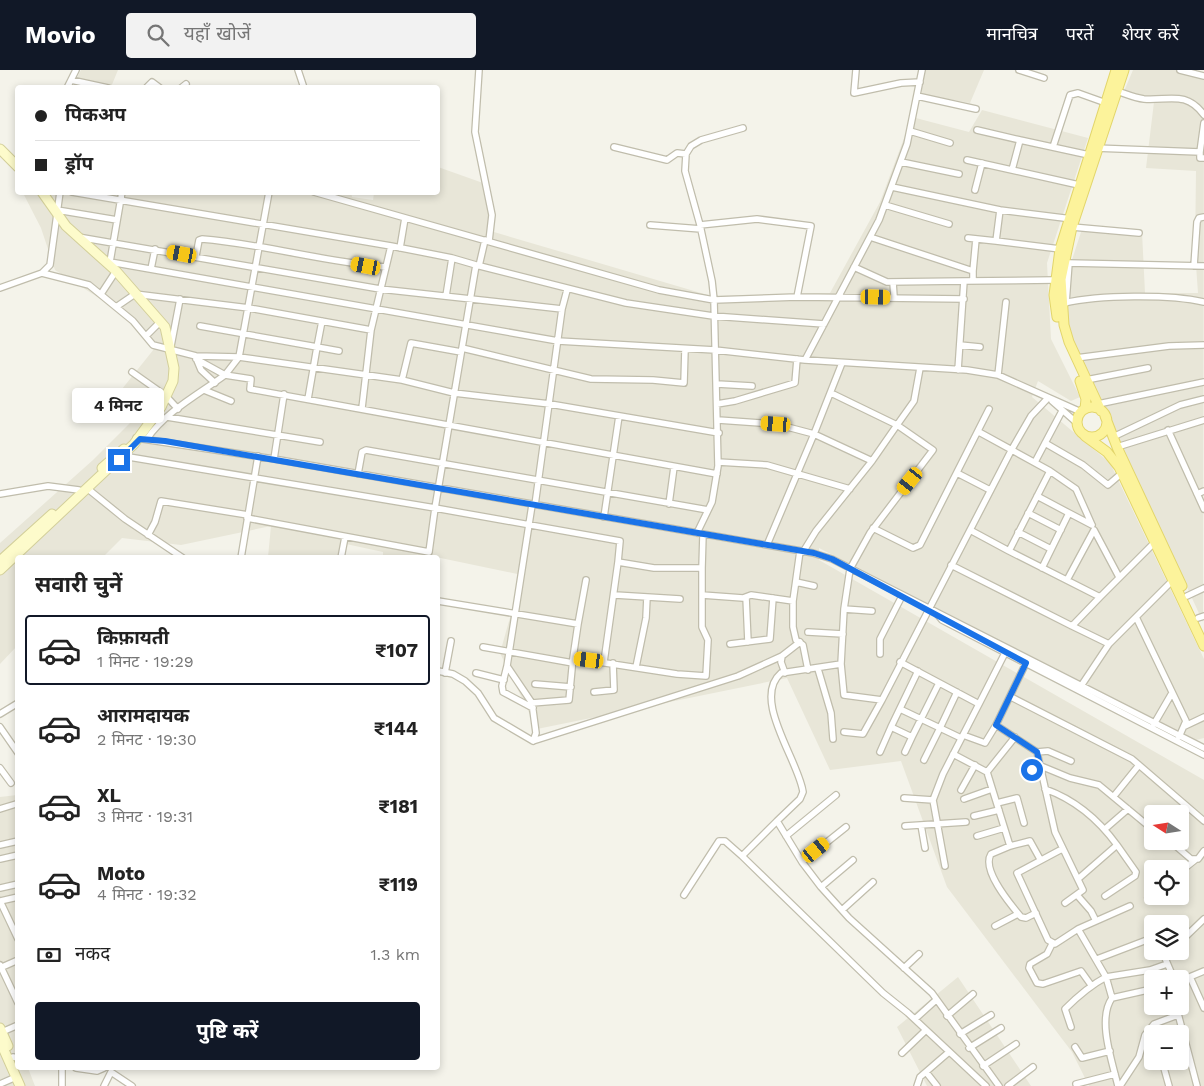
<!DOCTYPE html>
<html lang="hi">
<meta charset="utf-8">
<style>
:root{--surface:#fff;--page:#f2f2f2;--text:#222;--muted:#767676;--line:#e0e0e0;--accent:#111827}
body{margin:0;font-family:"Work Sans","Noto Sans Devanagari",sans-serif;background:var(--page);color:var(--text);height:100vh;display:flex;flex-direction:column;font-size:19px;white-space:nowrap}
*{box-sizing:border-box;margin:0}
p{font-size:16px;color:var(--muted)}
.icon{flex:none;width:28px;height:28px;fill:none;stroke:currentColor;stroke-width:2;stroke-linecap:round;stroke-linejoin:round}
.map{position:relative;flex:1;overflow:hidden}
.drawer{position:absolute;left:15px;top:485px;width:425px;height:515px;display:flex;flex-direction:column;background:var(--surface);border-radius:5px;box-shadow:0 2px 8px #0003}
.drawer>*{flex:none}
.hud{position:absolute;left:15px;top:15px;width:425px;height:110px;border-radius:5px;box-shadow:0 2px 8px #0003;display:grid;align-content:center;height:110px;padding:0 20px;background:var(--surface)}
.needle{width:32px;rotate:282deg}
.tools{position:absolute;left:1144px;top:735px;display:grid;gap:10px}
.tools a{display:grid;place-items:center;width:45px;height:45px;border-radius:5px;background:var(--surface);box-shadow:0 2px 8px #0003;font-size:25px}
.end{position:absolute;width:22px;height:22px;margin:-11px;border:6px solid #1a73e8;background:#fff;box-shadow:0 0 0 2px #fff}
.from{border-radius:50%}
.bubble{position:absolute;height:35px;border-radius:5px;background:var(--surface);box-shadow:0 2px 8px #0003;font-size:16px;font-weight:700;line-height:35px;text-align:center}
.car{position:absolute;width:15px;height:30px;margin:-15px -8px;border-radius:6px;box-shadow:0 0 4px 1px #0007;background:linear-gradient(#f5c518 24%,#345 0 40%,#f5c518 0 76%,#345 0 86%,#f5c518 0)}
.hud b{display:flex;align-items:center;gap:18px;height:48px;font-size:19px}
.hud b+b{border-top:1px solid var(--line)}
.hud i{width:12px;height:12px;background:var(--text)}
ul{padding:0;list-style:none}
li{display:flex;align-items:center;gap:15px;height:70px;margin:0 10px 8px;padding:0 10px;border:2px solid transparent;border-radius:5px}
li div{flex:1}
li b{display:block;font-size:19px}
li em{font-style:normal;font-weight:700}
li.current{border-color:var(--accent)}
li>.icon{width:45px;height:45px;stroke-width:1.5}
h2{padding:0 20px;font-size:22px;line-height:60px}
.pay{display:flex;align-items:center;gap:12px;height:55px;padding:0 20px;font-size:19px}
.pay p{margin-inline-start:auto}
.cta{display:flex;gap:10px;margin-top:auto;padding:10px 20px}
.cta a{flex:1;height:58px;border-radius:5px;background:var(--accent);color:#fff;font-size:20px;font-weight:700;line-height:58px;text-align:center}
header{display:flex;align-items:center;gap:30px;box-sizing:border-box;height:70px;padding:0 25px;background:var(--accent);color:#fff}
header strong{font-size:24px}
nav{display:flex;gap:28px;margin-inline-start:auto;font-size:18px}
.search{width:350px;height:45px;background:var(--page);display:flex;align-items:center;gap:12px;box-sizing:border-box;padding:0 18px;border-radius:5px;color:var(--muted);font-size:19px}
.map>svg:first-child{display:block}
</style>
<header>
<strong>Movio</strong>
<div class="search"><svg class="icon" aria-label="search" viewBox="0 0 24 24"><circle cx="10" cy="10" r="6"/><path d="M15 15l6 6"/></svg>यहाँ खोजें</div>
<nav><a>मानचित्र</a><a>परतें</a><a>शेयर करें</a></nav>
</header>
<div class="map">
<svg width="1204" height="1016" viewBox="0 0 1204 1016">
<rect width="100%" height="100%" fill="#f4f3ea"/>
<path fill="#e8e6d8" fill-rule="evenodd" d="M81,0H118L111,17L72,18Z
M925,0H984L970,33L921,24Z
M1133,0H1197V8L1204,10L1203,552L1104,337L1067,267L1069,199L1082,159L1142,162L1145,223H1198L1195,181L1196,101L1146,98L1154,32L1122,26Z
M982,40L1088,68L1047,193L1051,269L1080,327L1071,331L1038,311L1032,327L1110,393L1204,589V668L1196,670L819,478V490L1204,710V1016H1089L1072,982L947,817L901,691L830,700L787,608L537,659L500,583L522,505L431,486L383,487V482L346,474L343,487H268L271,456L181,475L122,468L103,487L18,488L17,576L0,594V473L93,390L144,339L122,319L154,279L121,242L55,200L41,158L23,123L351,122L352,127L373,130L374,123L438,122V97L483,113L489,129L494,162L711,226L830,223L880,132L912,47L969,62ZM1152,744H1180V771H1152ZM1152,799H1180V826H1152ZM1152,854H1180V881H1152ZM1152,909H1180V936H1152ZM1152,964H1180V991H1152Z
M17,725L18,998H28L35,1016H0V727Z
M958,907L1031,1016H927L897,957Z"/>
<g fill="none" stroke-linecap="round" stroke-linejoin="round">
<defs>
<path id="minor" d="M298,0L304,18
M479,0L475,62L492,145L489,171
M856,0L854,23L901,13L920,12
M1019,0L1044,8
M1180,0L1204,6
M71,10L108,18
M67,18L76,0
M146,18L152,12L160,18
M181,18L186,14
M1117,21C1126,24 1135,28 1144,29C1168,31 1186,20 1204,45
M917,26L976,39
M743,58L701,70L691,76L686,84L685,101L700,155L712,211L714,230L797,227L964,229
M977,60L1020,70L1012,100
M910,61L950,73
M1020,70L1089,85
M614,77L667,90L677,83L686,84
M1053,77L1070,25L1078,23L1106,33
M1095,78L1200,82V88H1204
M1200,82L1204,53
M967,90L1079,115
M901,92L959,104
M892,117L1000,140L996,171L968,168
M975,120L982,93
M72,122L391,176
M269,122L239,287L225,305L251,309L250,319L717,404
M314,122L659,220L714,230L718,396L712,432L697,463
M885,135L949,154
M57,140L117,150
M1000,140L1072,149
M650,155L701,159
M700,155L757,149L811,156L797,227
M1072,157L1139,163
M78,167L380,219L562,239L567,220
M870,167L973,201V211
M996,171L1060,179
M400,178L405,148
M196,186L199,170L202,169C264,174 324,192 386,197
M110,192L122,122
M108,194L110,192L558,271L715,280L805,290L879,150L907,74L922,0
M479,196L485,170
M1194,196L1197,152L1199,148L1204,147
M854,197L887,212L964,211L958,300
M151,199L155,179
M973,201L976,169
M42,203L89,215L133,251L153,275L196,286L239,287L402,310L454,323L550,334L719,363
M964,211L1055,210
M893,212L894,227
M0,218L42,203L50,195L60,122
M101,224L116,201
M135,224L249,238L371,260
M446,226L452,188
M1064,233C1099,225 1169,224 1204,232
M1066,233L1069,193L1204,196
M116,237L135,224
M322,251L317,277L339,281
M200,256L317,277L308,329
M146,266L160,252
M960,275L980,277
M171,276L180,229
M462,278L591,309L653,310L684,313L685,279
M196,288L201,300L215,313
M1076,288L1169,276L1204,275
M805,290L967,300L998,305L1081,342
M920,298L914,331L897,355L933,380L870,463L850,499L844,539L841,594L781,603C751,629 799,691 803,722L800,729L777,751L802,792L821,817L849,848L932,923L999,1016
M132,302L166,326L178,339
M998,305L1006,232
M402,310L411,273L461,282
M1086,310L1148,298
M717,314L752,316
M204,320L231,331
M831,323L897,355L872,391
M1052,331L1077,353
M717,334L735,331L795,313L797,289
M1098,334L1204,312
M362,338L371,260L391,176L452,188L476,195
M167,347L320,372
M718,350L776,354L814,364L767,475
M1168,360L1204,439
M1113,367L1180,335L1204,329
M136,368L274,389L813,483L832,489L1204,678
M147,369C165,342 199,324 225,305L196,289
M1045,373L1083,395L1108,415L1122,403
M1117,377L1204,350
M123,386L435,438L476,195L626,233L713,246L824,254
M274,389L284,324
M718,392L767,395L850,419
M1035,392L1062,341
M1050,401L1076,419L1092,455
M957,403L990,420
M358,404L362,382L366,380L708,440
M88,419L125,449L183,488
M0,424L48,416L79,420
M1197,424L1204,421
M1037,426L1069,443
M669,434L674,397
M532,435L507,596L532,633L569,630L573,588L677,604L706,606L708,570L702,557V498
M535,435L562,239
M1028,443L1061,460
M604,447L619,346
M247,448L429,482L435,438L620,471L618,492L654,498H702L703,464
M873,458L913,478L920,475L989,339
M970,460L1009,481L1050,401L979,362
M1018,462L1051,479
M148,465L155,452L161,431L248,445
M1009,481L1100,527L1072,556L1109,574L1081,616
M803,482L816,461L872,391L814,364L842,293
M241,488L258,386
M341,488L345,467
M951,495L1072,556
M1042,498L1069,443L1092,455
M1067,510L1094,460L1119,507
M796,512L814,516
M615,525L680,529
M702,525L743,528L751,525L793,531L800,481
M1187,526L1204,518
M746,527L748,572
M1100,527L1157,470
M438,531L578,554L573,588
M793,531V557L796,570L803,575L808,600
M844,539L872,541
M937,544L942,550L1204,685
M1136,547L1186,651L1179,667
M1198,548L1204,546
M578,554L586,510
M808,562L843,564
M730,574L770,569L773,528
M1109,574L1173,510
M483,577L573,593
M880,584V569L902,526
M604,592L618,492
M900,592L979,634L1006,581
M1026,593L996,655L1037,682L1055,762L1083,820L1065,833
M841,594L844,625L882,630L863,664L844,662
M507,596L502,616L503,622L533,638
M636,597L646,548L647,527
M818,599L831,643L833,669
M438,601L453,604L465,611L478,623L494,648L533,671L536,663L532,633
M918,601L891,657L912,667L939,613
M445,603L451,571
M476,603L504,610
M785,603L781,592L782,586L800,572
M535,614L571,617
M594,622L614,620L613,593
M1011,627L1132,689L1204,751
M882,630L1012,379L1031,346L1048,328
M900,639L940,658L957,622
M0,644L18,633
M1154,654L1172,623
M1185,656L1204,647
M0,657L18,683
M963,665L985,673L996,655
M533,671L738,606L782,586
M880,682L891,657
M905,682L912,667
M1037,682L1048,681L1071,691
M953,684L987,702L1015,667
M924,690L940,658L961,668
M1041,696L1070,708L1099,715L1152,759
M0,698L11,713
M1025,698L1041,699
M987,702L1010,776L991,784C981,800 1011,835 1021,847L1026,848L1036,843
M1045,719C1076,730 1098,749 1117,775L1078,809
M961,720L975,695
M1114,726L1139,695
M904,728L933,730
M964,729L992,719
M997,733L1017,728L1024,753
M0,739L16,734
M974,746L999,740
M777,751L742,786L883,923L908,943L986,1016
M921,755L925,778
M905,756L966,752
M1105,759L1128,739
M786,766L836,725
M977,766L1004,758
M1170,771L1191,789H1198L1204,781
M0,775L18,771
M1010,776L1030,771L1040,789
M1062,779L1017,803L1048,870L1055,874L1078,859L1106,907L1150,900L1167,894
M0,789L18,785
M802,792L846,757
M945,796L933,730L943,704L979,634
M1180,802L1195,790
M821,817L853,790
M0,818L18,814
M684,825L719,771H725L742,786
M1077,825L1091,841L1096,851
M1105,826L1135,806L1136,802L1117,775
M1148,828L1152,825
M0,831L18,869
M0,831L18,827
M842,840L873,812
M995,856L1018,844
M1078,859L1130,836
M1180,872L1204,849
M1052,874L1047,884L1030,894L1029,898L1037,913L1043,914L1081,901L1091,915
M1162,881L1174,909
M1097,889L1152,868
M0,895L18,933
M0,898L18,890
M904,898L919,884
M1190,907L1204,938
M1180,911L1204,901
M1176,936L1197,1016
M947,946L973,924
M915,949L936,930
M1071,957L1065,939C1077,927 1091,915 1106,907L1112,928
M2,962L18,955
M960,964L991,945
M1144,969L1152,978
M1075,977L1082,988L1110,981
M969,978L1001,958
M902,983L926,960
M13,987L18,988
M1162,991L1169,1016
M983,996L1016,974
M62,998V1016
M76,998L97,1001L104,998
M926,1002L937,1016
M0,1014L16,1007
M1076,1014L1115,1004
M104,1016L111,1002L132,1016
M917,1016L920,1007L949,982
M1008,1016L1033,997
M1118,1016C1112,991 1097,949 1112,928L1152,919
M1120,1016L1139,987L1145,965L1154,954L1178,945"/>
<path id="secondary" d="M0,79L18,97
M102,398L124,379
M0,491L52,444
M0,500L134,374L161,337L173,311L174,298L165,257L116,201L66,156L42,122
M0,958L8,976
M0,971L20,1016"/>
<path id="primary" d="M1057,247L1054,225L1060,179L1116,0
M1080,311L1086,329L1085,339
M1077 352a15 15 0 1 1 30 0a15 15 0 1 1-30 0Z
M1101,341L1069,272L1064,255L1061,209L1072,157L1124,0
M1105,346L1117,377L1182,516
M1085,366L1107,382L1119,397L1204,576"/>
</defs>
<use href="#minor" stroke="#c0bdac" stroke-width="8"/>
<use href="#secondary" stroke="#d3cf9a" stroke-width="11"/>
<use href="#primary" stroke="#e2d56b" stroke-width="11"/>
<use href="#minor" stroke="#fff" stroke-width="5.5"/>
<use href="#secondary" stroke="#fdfbcb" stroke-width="9"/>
<use href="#primary" stroke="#fcf39b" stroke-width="9"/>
</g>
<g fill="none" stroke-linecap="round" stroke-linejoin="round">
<path stroke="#1a73e8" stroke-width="6" d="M119,390L140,369L165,371L814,483L832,489L1026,593L996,655L1037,682L1041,699L1032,700"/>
</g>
</svg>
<div class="tools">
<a><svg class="needle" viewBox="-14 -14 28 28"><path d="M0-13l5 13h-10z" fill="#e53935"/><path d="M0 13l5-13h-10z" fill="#767676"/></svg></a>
<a><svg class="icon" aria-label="locate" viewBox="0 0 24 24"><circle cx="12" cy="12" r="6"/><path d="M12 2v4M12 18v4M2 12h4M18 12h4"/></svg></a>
<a><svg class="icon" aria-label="layers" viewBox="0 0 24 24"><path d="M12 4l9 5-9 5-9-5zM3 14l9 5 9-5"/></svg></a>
<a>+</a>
<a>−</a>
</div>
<i class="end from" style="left:1032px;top:700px"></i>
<i class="end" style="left:119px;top:390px"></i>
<div class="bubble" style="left:72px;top:318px;width:92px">4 मिनट</div>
<i class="car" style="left:182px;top:184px;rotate:280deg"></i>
<i class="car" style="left:366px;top:196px;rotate:281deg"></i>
<i class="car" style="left:876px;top:227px;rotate:91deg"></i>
<i class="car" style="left:776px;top:354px;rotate:274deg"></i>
<i class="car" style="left:910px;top:411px;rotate:219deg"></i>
<i class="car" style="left:589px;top:590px;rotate:277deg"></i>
<i class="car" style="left:816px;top:780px;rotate:51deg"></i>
<div class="hud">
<b><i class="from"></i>पिकअप</b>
<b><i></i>ड्रॉप</b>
</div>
<section class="drawer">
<h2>सवारी चुनें</h2>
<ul>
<li class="current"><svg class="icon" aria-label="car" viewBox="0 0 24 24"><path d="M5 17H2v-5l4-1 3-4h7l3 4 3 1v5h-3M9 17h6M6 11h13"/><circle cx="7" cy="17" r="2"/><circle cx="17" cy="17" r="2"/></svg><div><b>किफ़ायती</b><p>1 मिनट · 19:29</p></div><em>₹107</em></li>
<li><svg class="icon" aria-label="car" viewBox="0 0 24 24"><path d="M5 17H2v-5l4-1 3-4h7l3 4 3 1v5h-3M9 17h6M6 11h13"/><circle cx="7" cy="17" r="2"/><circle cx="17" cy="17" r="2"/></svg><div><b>आरामदायक</b><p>2 मिनट · 19:30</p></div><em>₹144</em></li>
<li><svg class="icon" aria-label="car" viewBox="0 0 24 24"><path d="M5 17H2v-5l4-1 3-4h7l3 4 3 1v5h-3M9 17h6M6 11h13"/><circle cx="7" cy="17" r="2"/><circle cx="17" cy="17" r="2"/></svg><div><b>XL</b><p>3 मिनट · 19:31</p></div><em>₹181</em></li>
<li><svg class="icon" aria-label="car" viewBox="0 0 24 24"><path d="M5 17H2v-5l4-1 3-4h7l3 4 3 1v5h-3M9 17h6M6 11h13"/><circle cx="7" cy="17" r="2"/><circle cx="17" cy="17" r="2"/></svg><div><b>Moto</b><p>4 मिनट · 19:32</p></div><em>₹119</em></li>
</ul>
<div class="pay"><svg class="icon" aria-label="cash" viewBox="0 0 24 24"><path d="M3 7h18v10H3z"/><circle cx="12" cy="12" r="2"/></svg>नकद<p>1.3 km</p></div>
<div class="cta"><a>पुष्टि करें</a></div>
</section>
</div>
